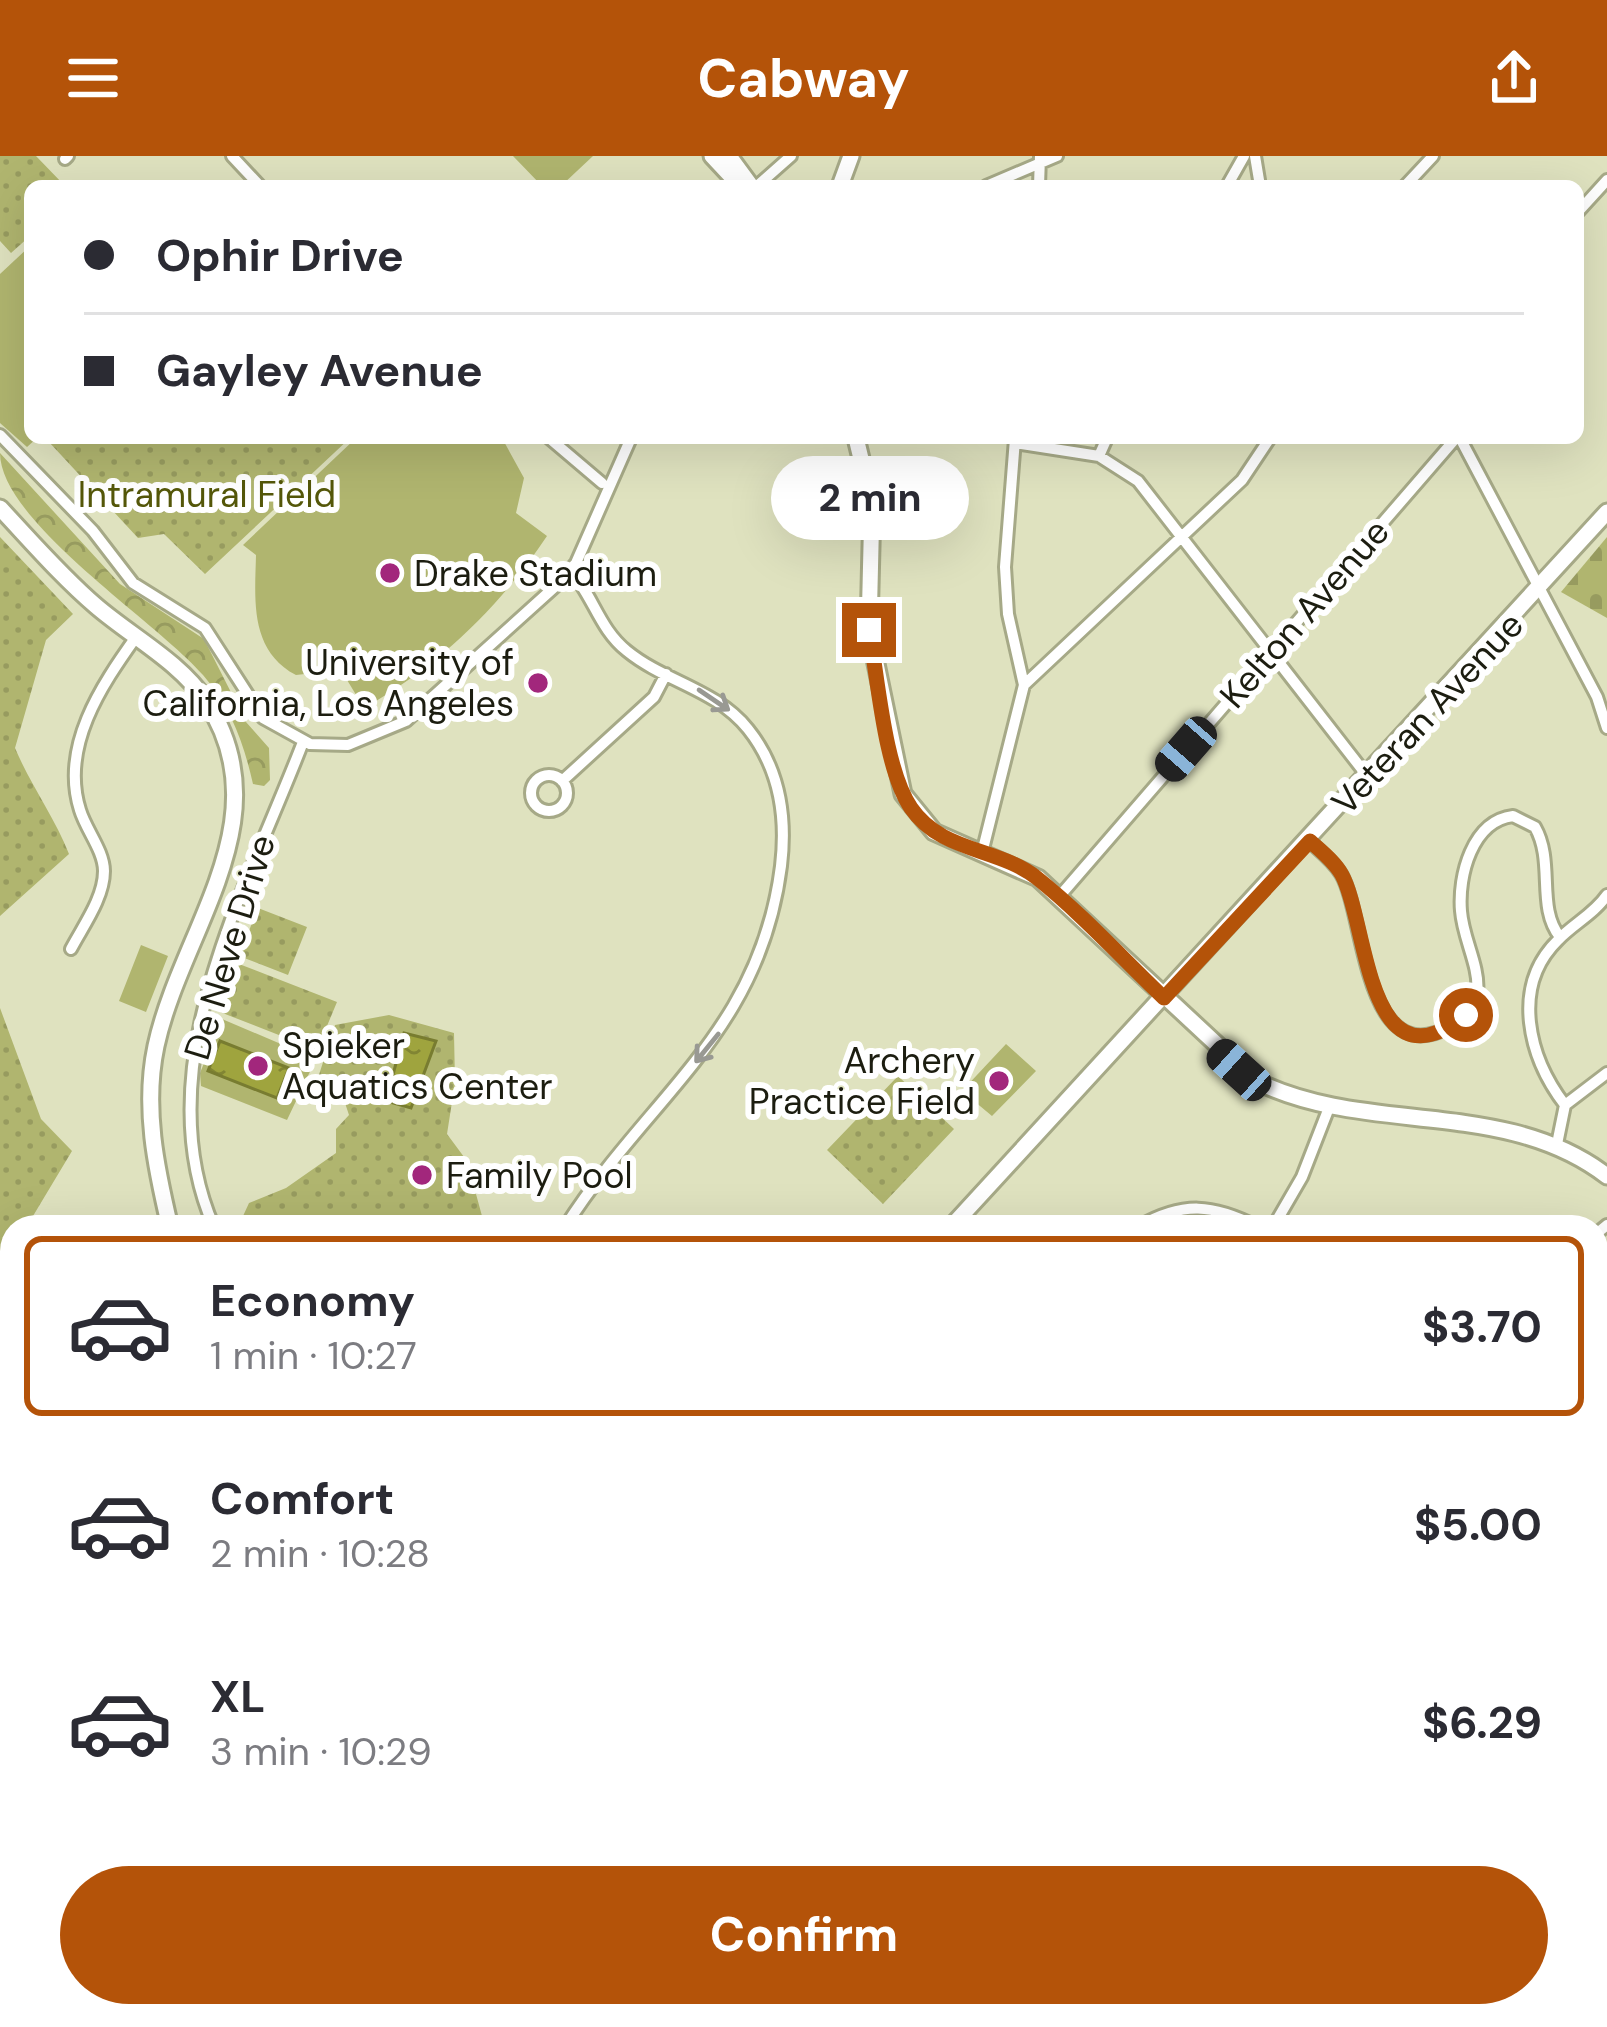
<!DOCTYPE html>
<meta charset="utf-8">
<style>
:root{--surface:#fff;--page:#f7f7f7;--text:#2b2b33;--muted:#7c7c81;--line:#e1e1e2;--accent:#b45309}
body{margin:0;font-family:"DM Sans",sans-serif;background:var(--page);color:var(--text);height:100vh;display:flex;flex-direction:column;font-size:45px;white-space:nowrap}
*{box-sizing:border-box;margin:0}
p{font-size:39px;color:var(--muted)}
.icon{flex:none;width:66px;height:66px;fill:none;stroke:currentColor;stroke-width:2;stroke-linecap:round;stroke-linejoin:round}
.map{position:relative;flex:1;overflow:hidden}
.panel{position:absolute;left:0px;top:1059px;width:1608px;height:813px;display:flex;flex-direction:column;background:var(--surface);border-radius:36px 36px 0 0;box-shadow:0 12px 48px #0002}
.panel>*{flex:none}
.top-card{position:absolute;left:24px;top:24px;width:1560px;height:264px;border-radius:18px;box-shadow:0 12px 48px #0002;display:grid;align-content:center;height:264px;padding:0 60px;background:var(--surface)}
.end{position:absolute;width:54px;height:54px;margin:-27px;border:15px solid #b45309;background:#fff;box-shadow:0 0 0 6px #fff}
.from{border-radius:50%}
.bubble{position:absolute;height:84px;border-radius:42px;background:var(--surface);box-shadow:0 12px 48px #0002;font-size:39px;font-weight:700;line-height:84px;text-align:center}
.car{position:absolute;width:36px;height:72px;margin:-36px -18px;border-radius:15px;box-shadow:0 0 9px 3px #0007;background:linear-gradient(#222 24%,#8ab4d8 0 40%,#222 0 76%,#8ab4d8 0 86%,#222 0)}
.top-card b{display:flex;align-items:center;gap:42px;height:114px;font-size:45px}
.top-card b+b{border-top:3px solid var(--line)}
.top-card i{width:30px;height:30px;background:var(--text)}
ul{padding:21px 0 0;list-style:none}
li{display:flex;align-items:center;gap:36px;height:180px;margin:0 24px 18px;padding:0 36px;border:6px solid transparent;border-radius:18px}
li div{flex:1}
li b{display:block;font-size:45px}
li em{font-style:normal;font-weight:700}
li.current{border-color:var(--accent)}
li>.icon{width:108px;height:108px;stroke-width:1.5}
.cta{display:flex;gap:24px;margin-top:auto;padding:24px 60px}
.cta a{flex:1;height:138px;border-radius:72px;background:var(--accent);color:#fff;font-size:48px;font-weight:700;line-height:138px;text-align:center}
header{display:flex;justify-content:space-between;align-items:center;height:156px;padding:0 60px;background:var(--accent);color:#fff;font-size:54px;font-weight:700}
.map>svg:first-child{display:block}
</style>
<header><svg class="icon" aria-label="menu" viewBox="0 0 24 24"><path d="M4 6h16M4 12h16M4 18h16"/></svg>Cabway<svg class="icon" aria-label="share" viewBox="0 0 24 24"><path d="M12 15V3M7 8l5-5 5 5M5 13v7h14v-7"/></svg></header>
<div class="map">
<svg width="1607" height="1871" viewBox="0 0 1607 1871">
<defs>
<pattern id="grass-dots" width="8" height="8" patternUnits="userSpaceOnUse" patternTransform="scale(3)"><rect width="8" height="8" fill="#b0b56f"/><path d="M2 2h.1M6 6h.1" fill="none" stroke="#979b5f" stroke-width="1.8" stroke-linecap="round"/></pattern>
<pattern id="forest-crowns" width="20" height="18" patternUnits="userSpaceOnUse" patternTransform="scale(3)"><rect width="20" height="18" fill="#b0b56f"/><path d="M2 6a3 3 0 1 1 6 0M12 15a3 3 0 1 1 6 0" fill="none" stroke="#979b5f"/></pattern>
<pattern id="cemetery-stones" width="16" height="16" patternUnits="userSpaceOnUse" patternTransform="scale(3)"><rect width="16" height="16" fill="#b0b56f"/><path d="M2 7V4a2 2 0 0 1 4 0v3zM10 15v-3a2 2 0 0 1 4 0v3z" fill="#979b5f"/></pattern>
<pattern id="water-ripples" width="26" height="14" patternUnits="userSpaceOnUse" patternTransform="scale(3)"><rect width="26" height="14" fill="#9fa43e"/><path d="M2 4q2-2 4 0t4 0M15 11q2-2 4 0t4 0" fill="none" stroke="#818533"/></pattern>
</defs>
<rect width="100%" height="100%" fill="#dfe2bf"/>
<path fill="url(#grass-dots)" d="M0,0H36L65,30H30V80L11,97L0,85Z
M54,282H350L205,418L164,378L138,382L49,286Z
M0,381L73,458L46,484L15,592C31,630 54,660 69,698L0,760Z
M258,752L307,771L288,819L239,800Z
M239,808L337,846L317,894L220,856Z
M0,852L41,963L72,995L33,1060L38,1071H12V1254L0,1247Z
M389,859L454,877L455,927L447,978L467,1005L485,1071H238L249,1047L286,1032L336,997V973L349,959L342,938L316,928L335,869Z
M898,920L954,973L883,1048L827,994Z
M12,1626V1860H253L247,1871H0V1691L5,1685L0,1650Z"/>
<path fill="url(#forest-crowns)" d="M0,297L120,428L204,483L246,566L269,592L270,624L264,630L253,628C244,588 231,551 203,519C157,466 0,365 0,297Z"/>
<path fill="url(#cemetery-stones)" d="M1607,381V462L1561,436Z"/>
<path fill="#b0b56f" d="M513,0H593L561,30H542Z
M30,90V282H37L27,291L0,267V118Z
M356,282H502L524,322L516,357L547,380C499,452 439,509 364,552L341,514L296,519C249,494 255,443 256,399L243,389Z
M141,789L168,800L146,856L119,845Z
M222,863L316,903L287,964L201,930L200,917Z
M1006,888L1036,915L992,960L962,935Z"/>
<path fill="url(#water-ripples)" stroke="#787c30" stroke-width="3" d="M404,877L436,885L411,952L386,945Z
M220,885L289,912L277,942L208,915Z"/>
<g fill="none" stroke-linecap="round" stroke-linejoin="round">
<defs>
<path id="street" d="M232,0L260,30
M1255,0L1260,30
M65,3L68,0
M757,30L791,0
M986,30L1057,0
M1039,30L1040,0
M1227,30L1244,0
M1405,30L1433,0
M1578,56L1607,24
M0,279L93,375L133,427L205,472L263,562L310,588L348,589L406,565L559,427L576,407L631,282
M549,282L602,327
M1460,282L1597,541L1607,572
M1015,287L1099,300L1138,325L1368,621
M1099,300L1107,282
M1024,529L1242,324L1270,282
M531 637a18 18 0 1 1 36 0a18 18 0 1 1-36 0Z
M562,625L654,541L666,518
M1309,685C1320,695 1333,705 1341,718C1365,757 1363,920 1451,870C1502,841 1464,797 1461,755C1458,720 1472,665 1513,660L1535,671C1555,706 1536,751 1560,781
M982,697L1024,529L1008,458L1005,411L1015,283
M1058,742L1456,282
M71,793C83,770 104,742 104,715C104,695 86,674 80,654C60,591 101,530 136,481
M1565,949L1607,917
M1557,988L1565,949C1529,902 1510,831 1558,784C1573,768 1594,758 1607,739
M214,1071C144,912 246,735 303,586
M565,1071C648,940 760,877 781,710C787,660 780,613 748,573C716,533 665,526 627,495C599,473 593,439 570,414
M1138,1071C1183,1045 1213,1048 1258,1071
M1273,1071L1302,1021L1330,949
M1596,1078L1607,1069
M1596,1212L1607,1210
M0,1335L12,1345
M1596,1367L1607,1365
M1596,1503L1607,1463
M5,1551L12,1573
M0,1639L12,1626
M1375,1860L1382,1871
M247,1871L253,1860
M608,1871L627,1860
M907,1871L923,1860"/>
<path id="secondary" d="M712,0L740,30
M729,0L751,30
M840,30L851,0
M856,282L872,348L869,474L903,638L934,676L1038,722L1256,925C1367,980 1504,941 1607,1020
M0,352C31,385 61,420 96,450C132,481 179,505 206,545C284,663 181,774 156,890C143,951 156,1012 170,1071
M951,1071L1607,356
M1497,1860L1500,1871"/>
</defs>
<use href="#street" stroke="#a6a987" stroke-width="16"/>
<use href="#secondary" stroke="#a6a987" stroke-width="21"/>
<use href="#street" stroke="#fff" stroke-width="10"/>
<use href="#secondary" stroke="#fff" stroke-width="15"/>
</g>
<defs><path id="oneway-shaft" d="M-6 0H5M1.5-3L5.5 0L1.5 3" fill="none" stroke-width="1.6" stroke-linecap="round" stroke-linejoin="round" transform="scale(3)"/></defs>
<g stroke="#999993">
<use href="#oneway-shaft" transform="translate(714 544) rotate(34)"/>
<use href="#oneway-shaft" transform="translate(707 892) rotate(129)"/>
</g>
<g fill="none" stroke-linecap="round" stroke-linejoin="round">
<path stroke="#b45309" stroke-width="15" d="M869,474C878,522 884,612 911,652C942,697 998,691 1037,722C1082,758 1123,803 1164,842L1310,685C1321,695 1335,706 1342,719C1368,766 1366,939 1466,859"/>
</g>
<g fill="#a2277c" stroke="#fff" stroke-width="4.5">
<circle cx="390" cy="417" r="12"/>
<circle cx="538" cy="527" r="12"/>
<circle cx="258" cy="910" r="12"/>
<circle cx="999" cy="925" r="12"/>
<circle cx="422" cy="1019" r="12"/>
</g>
<g text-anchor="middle" stroke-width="12" stroke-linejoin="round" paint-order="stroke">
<g font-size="36" fill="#545709" stroke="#fff">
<text x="207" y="351">Intramural Field</text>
</g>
<g font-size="36" fill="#1c1d10" stroke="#fff" text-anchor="start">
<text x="414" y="430">Drake Stadium</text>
<text x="514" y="519" text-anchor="end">University of<tspan x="514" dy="41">California, Los Angeles</tspan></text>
<text x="282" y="902">Spieker<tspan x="282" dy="41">Aquatics Center</tspan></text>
<text x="975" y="917" text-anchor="end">Archery<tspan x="975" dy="41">Practice Field</tspan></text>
<text x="446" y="1032">Family Pool</text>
</g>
<g font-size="36" fill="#1c1d10" stroke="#fff">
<text transform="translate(1304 457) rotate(-49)" y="13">Kelton Avenue</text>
<text transform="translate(1427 557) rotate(-47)" y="13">Veteran Avenue</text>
<text transform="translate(229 791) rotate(-73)" y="13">De Neve Drive</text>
</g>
</g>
</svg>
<i class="end from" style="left:1466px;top:859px"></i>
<i class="end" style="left:869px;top:474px"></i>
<div class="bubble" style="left:771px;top:300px;width:198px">2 min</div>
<i class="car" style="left:1186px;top:593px;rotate:221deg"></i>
<i class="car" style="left:1239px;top:914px;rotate:312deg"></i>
<div class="top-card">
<b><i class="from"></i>Ophir Drive</b>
<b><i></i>Gayley Avenue</b>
</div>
<section class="panel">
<ul>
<li class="current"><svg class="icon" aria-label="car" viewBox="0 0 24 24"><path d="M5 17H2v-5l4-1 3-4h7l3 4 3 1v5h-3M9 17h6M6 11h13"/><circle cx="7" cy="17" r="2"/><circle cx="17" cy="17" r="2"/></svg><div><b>Economy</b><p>1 min · 10:27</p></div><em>$3.70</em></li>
<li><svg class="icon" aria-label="car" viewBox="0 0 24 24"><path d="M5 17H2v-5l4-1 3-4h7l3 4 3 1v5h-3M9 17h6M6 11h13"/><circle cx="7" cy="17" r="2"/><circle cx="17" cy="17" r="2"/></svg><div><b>Comfort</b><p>2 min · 10:28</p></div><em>$5.00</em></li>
<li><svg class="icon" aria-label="car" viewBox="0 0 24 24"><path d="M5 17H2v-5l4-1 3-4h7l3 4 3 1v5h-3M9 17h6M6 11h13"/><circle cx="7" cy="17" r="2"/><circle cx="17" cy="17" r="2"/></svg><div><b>XL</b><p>3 min · 10:29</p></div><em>$6.29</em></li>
</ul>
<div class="cta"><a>Confirm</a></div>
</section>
</div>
